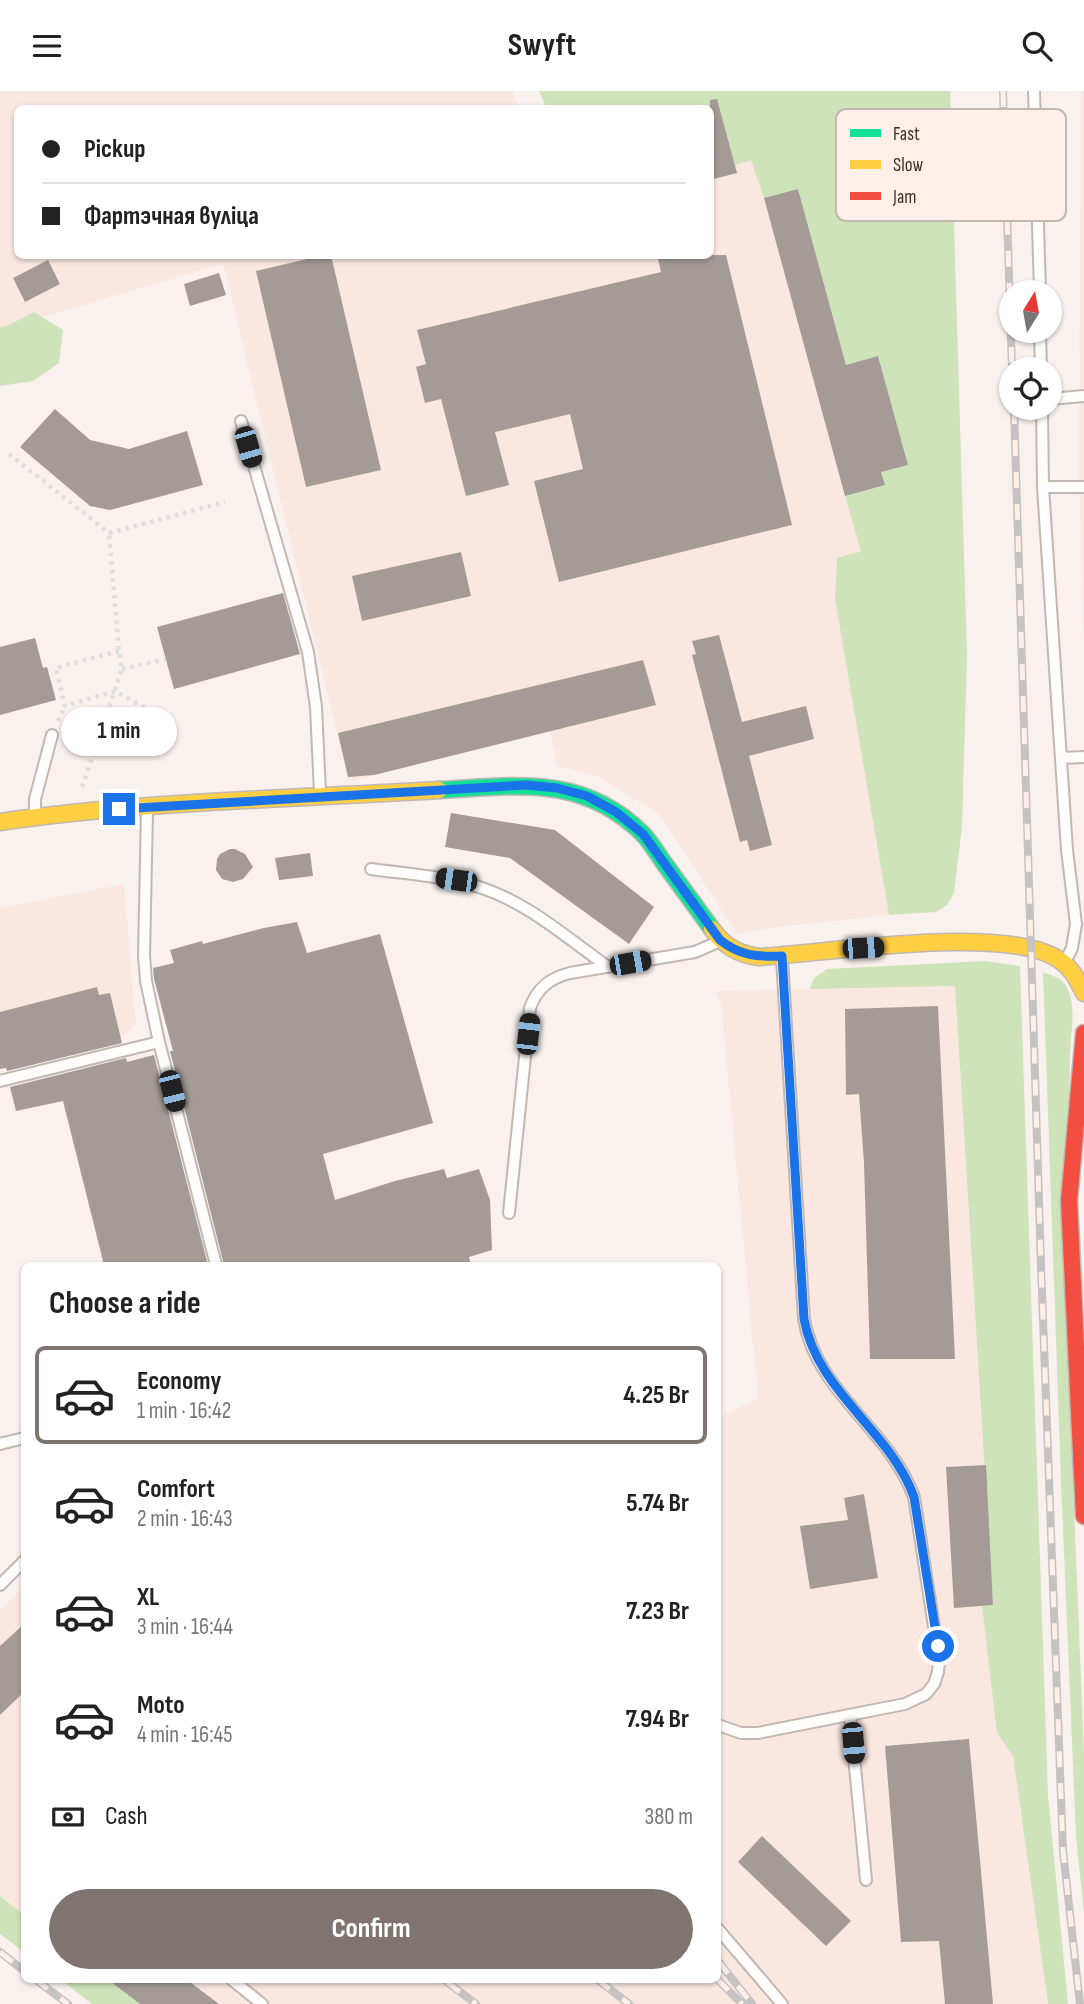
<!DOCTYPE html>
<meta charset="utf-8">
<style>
:root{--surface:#fff;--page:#f6f6f6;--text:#222;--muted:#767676;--line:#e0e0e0;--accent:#7f746f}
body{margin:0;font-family:"Sofia Sans Condensed",sans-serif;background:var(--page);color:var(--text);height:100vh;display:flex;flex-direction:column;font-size:26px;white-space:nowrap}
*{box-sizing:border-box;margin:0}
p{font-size:23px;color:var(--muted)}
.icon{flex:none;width:38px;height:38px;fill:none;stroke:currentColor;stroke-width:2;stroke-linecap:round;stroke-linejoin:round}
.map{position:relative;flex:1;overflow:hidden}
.drawer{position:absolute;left:21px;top:1171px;width:700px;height:721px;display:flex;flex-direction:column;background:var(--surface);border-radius:10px;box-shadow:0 2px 5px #0004}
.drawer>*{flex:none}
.top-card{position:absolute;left:14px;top:14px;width:700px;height:154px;border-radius:10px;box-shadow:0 2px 5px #0004;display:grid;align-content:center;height:154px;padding:0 28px;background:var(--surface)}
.needle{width:46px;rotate:11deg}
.controls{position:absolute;left:999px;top:189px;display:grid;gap:14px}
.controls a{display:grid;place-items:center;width:63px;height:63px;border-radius:50%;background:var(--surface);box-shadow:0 2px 5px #0004;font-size:35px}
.end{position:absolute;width:32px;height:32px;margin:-16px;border:9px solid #1a73e8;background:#fff;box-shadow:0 0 0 4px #fff}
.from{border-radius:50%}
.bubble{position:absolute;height:49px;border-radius:24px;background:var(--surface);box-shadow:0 2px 5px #0004;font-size:23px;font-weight:700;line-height:49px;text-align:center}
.car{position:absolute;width:21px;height:42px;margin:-21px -10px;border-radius:9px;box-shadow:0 0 5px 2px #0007;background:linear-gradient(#222 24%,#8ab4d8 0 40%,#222 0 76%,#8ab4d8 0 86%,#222 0)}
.top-card b{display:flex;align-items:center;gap:24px;height:66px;font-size:26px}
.top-card b+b{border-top:2px solid var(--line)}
.top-card i{width:18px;height:18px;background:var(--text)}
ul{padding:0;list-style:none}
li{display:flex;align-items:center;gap:21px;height:98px;margin:0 14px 10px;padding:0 14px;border:4px solid transparent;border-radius:10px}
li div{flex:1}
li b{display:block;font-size:26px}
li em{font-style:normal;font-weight:700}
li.selected{border-color:var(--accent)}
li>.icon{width:63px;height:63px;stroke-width:1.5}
h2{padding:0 28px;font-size:32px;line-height:84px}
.pay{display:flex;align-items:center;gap:18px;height:77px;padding:0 28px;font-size:26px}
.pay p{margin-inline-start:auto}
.primary-button{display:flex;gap:14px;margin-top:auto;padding:14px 28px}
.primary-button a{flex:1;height:80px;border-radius:42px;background:var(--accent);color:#fff;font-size:28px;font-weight:700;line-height:80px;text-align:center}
header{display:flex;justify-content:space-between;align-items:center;height:91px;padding:0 28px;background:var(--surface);font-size:32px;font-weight:700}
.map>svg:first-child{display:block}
</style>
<header><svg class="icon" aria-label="menu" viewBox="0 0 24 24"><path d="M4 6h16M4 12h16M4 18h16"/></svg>Swyft<svg class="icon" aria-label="search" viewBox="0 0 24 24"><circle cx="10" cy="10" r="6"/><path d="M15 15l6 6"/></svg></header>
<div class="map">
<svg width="1084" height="1913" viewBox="0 0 1084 1913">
<rect width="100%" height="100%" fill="#f9f1ee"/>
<path fill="#fae7e0" d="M0,0H512L519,17L18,18V164H710L711,31L735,74L751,69L798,98L846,274L878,265L908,374L885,394L861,460L837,467L835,508L889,824L769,837L737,843L660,724L599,686L557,675L550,640L349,691L223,173L0,239Z
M1081,0H1084V551L1079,382Z
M124,793L136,934L121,947L0,978V817Z
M955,895L993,1514L983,1515L997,1642L1013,1665L1048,1913H140L107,1888H718V1327L758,1307L721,912L715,900Z
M24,1495V1824L0,1804V1520Z"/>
<path fill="#cfe3bb" d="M539,0H950L967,564L962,736L954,802L947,814L936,821L889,824L835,508L837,467L861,460L845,405L884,394L881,381L908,374L878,265L846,274L798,98L764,107L751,69L735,74L710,18L546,17Z
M34,221L63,239L59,272L33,290L0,295V236L9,234Z
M986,870L1020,875L1048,1704L1068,1913H1048L1013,1665L997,1642L982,1515L993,1514L955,895L810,898L814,887L827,878Z
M1043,881C1051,884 1062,887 1066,895C1077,914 1071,940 1070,961L1065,1191L1084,1664V1823L1076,1746L1061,1391Z
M0,1805L24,1824V1861L0,1843Z
M60,1888H107L140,1913H92Z"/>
<path fill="#a49b97" d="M717,8L737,82L710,89V9Z
M798,98L846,274L878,265L908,374L881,381L885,394L845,405L764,107Z
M324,164H331L381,379L306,396L256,180Z
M657,164H726L792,434L559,491L534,390L583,378L570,323L495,341L509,394L466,405L441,308L425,312L416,276L426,273L417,239L661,181Z
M48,169L60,193L25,211L13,187Z
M219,182L226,204L190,215L184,193Z
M55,318L90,349L129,358L187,340L203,394L110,419L90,415L20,356Z
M461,461L471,505L362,530L352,485Z
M283,502L300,563L174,598L157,536Z
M719,544L742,631L806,615L814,648L749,665L772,754L750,760L747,749L740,751L692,564L696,563L692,550Z
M35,547L43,577L47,576L56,609L0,624V556Z
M643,569L656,614L374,684L348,686L338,642Z
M451,722L555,739L654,816L629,853L510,767L445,756Z
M230,758H235L245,763L253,776L243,788L233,791L222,788L216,779L217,768L220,763Z
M310,762L313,785L279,789L275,767Z
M297,831L307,862L380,843L433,1032L323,1063L335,1109L395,1090L444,1078L447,1087L479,1078L490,1109L492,1159L469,1166L471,1174H224L170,960H173L154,888L153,877L174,872L170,859L202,850L203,853L264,837Z
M97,896L99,904L110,902L122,952L7,980L6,977L0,978V921Z
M938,915L955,1268H870L864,1072L859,1003L846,1004L845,918Z
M154,964L208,1174H104L63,1010L16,1020L10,996L126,967L127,971Z
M986,1374L993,1514L954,1517L946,1376Z
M864,1403L878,1487L810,1498L800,1435L848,1429L844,1407Z
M24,1533V1601L0,1624V1555Z
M969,1648L993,1913H945L939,1850L901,1851L885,1655Z
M762,1745L851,1830L826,1855L738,1771Z
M107,1888H186L219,1913H140Z"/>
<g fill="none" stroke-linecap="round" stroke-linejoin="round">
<defs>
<path id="lane" d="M1034,0L1040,201
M1040,240L1041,278
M1050,308L1084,305
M1042,317L1043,396L1067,759L1076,833L1072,857L1065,871
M241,330L308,561L316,616L320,702
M1043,396H1084
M1061,667L1084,666
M147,720L144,865L146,890L159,951L216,1174
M35,723V708L52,644
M371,778C407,783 444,785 479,796C527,811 567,847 608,876
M0,990L159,951
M509,1122L530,917C537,897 550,887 570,882L695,861L718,851
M0,1353L24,1347
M0,1494L24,1470
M850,1625L866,1789
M718,1634L741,1642H758L905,1613L926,1603L934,1593L938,1581L939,1568L914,1406C890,1339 816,1301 804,1228L782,868
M718,1838L782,1913
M231,1888L262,1913"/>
<path id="fast" d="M439,699C516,695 581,683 642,742C650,750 657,762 664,772C680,794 696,816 712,838"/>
<path id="slow" d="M0,731C145,710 293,708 439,699
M712,838C724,855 738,863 759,866C828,862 1004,833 1058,868C1072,877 1077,888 1084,902"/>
<path id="jam" d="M1084,942L1069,1110L1084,1425"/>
</defs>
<use href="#lane" stroke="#c1b7b3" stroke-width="14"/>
<use href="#fast" stroke="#c1b7b3" stroke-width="19"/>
<use href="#slow" stroke="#c1b7b3" stroke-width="19"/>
<use href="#jam" stroke="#c1b7b3" stroke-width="19"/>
<path stroke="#e0dddd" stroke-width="4.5" stroke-dasharray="3.5 5" stroke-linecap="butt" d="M9,363L109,442L225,411
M119,560L56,577L65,615L115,600L167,629
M122,578L166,568
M58,630L65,615
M82,696L122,578L119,560L109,442"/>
<use href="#lane" stroke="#fefdfc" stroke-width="10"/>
<use href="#fast" stroke="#16e098" stroke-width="16"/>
<use href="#slow" stroke="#ffcf43" stroke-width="16"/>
<use href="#jam" stroke="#f24e42" stroke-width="16"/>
<defs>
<path id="rail" d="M1003,0L1012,278
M1014,317L1041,1175L1063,1760L1080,1913
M0,1861L24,1880
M718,1870L752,1913
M35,1888L68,1913
M597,1888L629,1913
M717,1888L742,1913
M447,1891L476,1913"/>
</defs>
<use href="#rail" stroke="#c5c2c1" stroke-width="8"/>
<use href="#rail" stroke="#feefe9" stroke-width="5" stroke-dasharray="16" stroke-linecap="butt"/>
</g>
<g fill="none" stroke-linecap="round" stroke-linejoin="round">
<path stroke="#1a73e8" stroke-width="9" d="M119,718L526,694L557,697L587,705L616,721L643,743L720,849C740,865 758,866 782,865L804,1228C817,1301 890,1339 914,1406L938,1555"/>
</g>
<rect x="836" y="18" width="230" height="112" rx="10" fill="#feefe9" stroke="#c4b6b0" stroke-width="2"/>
<rect x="850" y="38" width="31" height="8" fill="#16e098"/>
<rect x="850" y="69" width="31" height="9" fill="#ffcf43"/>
<rect x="850" y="101" width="31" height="8" fill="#f24e42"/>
<g font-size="19" fill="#3d302a">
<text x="893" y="49">Fast</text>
<text x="893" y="80">Slow</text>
<text x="893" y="112">Jam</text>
</g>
</svg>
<div class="controls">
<a><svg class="needle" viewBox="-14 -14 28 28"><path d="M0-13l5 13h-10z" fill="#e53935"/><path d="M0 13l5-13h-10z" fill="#767676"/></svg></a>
<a><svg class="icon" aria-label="locate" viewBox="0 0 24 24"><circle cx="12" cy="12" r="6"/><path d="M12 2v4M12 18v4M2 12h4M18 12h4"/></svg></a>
</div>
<i class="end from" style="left:938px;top:1555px"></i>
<i class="end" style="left:119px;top:718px"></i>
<div class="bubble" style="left:61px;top:616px;width:116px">1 min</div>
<i class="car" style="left:248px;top:356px;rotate:164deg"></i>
<i class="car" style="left:456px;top:789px;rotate:278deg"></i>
<i class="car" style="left:863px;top:857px;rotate:87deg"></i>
<i class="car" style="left:630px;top:872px;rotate:80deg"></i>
<i class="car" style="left:528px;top:943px;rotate:6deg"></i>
<i class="car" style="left:172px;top:1000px;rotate:166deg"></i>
<i class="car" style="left:853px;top:1652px;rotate:175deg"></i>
<div class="top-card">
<b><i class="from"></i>Pickup</b>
<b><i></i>Фартэчная вуліца</b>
</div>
<section class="drawer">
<h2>Choose a ride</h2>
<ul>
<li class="selected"><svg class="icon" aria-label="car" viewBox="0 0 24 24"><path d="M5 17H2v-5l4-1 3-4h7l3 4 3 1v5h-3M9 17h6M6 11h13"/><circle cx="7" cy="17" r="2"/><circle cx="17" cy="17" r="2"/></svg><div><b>Economy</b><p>1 min · 16:42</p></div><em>4.25 Br</em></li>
<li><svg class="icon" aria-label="car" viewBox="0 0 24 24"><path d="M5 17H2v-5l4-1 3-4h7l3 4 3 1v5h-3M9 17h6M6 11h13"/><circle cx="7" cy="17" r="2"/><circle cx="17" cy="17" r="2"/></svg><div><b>Comfort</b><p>2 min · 16:43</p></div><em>5.74 Br</em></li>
<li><svg class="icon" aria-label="car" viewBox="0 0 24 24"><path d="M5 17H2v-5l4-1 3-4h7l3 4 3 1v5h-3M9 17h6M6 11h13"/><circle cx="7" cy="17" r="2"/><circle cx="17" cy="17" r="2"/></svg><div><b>XL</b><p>3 min · 16:44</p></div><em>7.23 Br</em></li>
<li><svg class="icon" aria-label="car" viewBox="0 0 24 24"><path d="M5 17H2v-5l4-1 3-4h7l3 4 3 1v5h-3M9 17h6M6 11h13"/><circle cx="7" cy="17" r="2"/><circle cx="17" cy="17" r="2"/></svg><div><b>Moto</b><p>4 min · 16:45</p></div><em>7.94 Br</em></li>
</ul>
<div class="pay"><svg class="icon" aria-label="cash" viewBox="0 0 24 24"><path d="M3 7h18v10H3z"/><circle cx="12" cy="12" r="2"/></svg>Cash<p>380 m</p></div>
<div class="primary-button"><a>Confirm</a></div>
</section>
</div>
